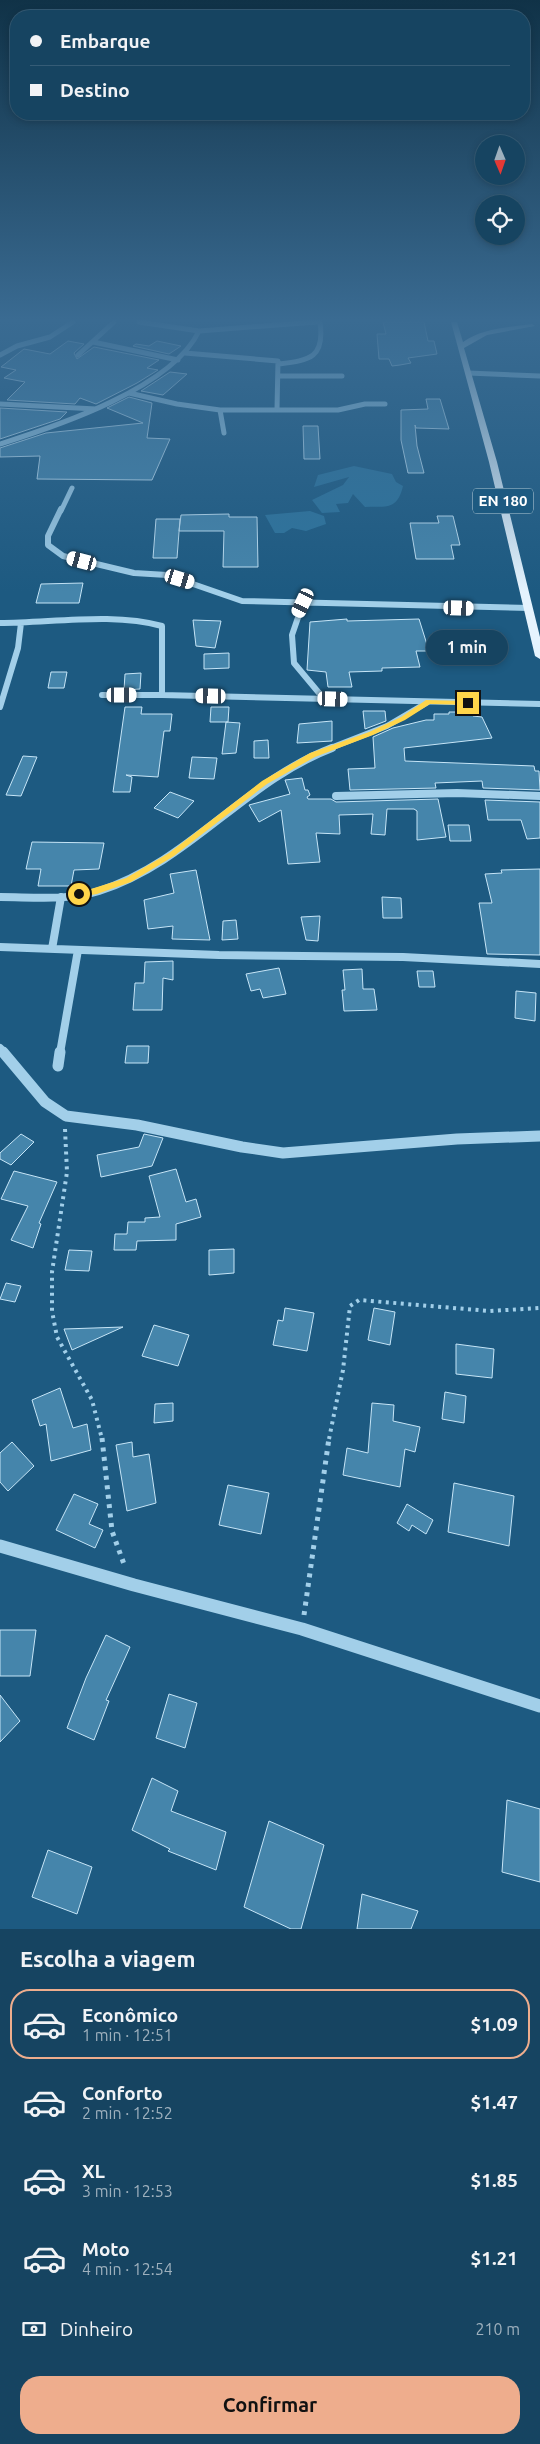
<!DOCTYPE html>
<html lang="pt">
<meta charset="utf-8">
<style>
:root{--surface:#164461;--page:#234e6a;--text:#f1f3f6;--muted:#9eb0bd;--line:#355c76;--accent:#eead8d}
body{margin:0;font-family:Ubuntu,sans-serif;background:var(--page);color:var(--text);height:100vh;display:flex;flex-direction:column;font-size:19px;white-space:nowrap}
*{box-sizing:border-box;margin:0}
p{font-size:16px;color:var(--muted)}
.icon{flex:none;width:28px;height:28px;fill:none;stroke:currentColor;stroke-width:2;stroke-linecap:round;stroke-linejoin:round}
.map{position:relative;height:1929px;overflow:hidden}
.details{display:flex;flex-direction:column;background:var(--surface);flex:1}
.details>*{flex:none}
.top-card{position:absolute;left:10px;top:10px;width:520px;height:110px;border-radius:20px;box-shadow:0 2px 8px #0003,0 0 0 1px var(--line);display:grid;align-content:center;height:110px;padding:0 20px;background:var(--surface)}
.needle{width:32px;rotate:178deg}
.fabs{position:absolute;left:475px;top:135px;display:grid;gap:10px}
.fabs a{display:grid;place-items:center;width:50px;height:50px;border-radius:50%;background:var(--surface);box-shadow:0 2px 8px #0003,0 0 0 1px var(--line);font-size:25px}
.end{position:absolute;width:22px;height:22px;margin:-11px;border:6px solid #ffd54a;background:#111;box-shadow:0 0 0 2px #111}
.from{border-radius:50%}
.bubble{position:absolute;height:35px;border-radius:18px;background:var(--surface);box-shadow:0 2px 8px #0003,0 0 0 1px var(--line);font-size:16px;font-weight:700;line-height:35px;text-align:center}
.car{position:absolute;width:15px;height:30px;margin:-15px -8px;border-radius:6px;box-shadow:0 0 4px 1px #0007;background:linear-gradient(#fff 24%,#345 0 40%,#fff 0 76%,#345 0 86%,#fff 0)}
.top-card b{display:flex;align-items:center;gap:18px;height:48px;font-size:19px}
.top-card b+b{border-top:1px solid var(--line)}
.top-card i{width:12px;height:12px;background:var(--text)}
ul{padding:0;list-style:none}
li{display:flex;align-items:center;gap:15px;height:70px;margin:0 10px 8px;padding:0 10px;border:2px solid transparent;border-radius:20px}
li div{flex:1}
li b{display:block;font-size:19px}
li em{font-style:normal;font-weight:700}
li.active{border-color:var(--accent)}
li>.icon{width:45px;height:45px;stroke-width:1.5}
h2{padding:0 20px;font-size:22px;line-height:60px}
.pay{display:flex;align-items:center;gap:12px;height:55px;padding:0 20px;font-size:19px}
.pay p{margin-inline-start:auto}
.primary-button{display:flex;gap:10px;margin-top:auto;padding:10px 20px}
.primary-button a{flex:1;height:58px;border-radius:20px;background:var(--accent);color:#111;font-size:20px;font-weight:700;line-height:58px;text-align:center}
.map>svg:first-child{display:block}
</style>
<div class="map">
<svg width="540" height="1929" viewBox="0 0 540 1929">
<rect width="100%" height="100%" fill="#1d5a81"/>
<path fill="#2d749d" d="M354,466L392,474L396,482L403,486C397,511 386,506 365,507L353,494L348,503L336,504L340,512L322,513L312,500L343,485L349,477L314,487L318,475Z
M310,511L324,516L326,524L306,531L292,528L284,533H275L265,515Z"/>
<path fill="#4585ab" stroke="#c6e5f7" d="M383,322H424L428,341H434L437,354L408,358L411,363L400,365L392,366L389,359H379L377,334H386Z
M68,341L84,344L74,353L77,359L94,347L159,360L147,368L158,370L137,383L96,404L80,398L75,404L7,400L25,382L4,378L16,370L1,367L24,349L50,354Z
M157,341L181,346L169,354L133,346L136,344L149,346Z
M170,372L187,374L163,395L141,391Z
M129,397L152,403L147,438L170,439L152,480L37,479L40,456L0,457V448L46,433L143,423L107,408Z
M426,399H440L449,429L416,428L415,425L417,446L424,473H408L401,440V410L428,409Z
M0,408L67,412L60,419L0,439Z
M303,426H318L320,459H304Z
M229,514V517H257L258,567H223L224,531H179L181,515Z
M437,516H453L460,545H451L454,559H416L410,523H439Z
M156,519H180L177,558H153Z
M83,583L79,603H36L41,584Z
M347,619V621L419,619L429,651H416L420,667L382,668V671L349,672L352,687H328L326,672L307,670L310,622Z
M193,620L221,621L215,648L196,646Z
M229,653V668L204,669V654Z
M51,672H67L64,688H48Z
M141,673L140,689L124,690L125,674Z
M125,707H142L141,714H172L170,731H164L158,777L126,775L132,777L130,792H113Z
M211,707H229L228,722H210Z
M363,711H385L386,721L365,729Z
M449,712H472L473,716L482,717L492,738L404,748L405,761L534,766L535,771H539L540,790L483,788L482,781L435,783L436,788L350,790L348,769L375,768L373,737L393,728L426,720H434V714H449Z
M332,721V741L297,743L299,724Z
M226,722L240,723L236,753L222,754Z
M268,740L269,758H254V741Z
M23,756L37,757L21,796L6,795Z
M192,757L217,758L214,779L189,778Z
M302,778L305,790H308L310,795L307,797L308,799H331L336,802L438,799L446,837L417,840V811L414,809H387L385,835L371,834L373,814L339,815L340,834L316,833L320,862L288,864L281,810L259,822L249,805L290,794L285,780Z
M170,792L194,801L178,818L154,808Z
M485,800L540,802V838L527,839L521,820H488Z
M448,825H469L471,841H450Z
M32,842L104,843L99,869L74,870L71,886H38L41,869H26Z
M540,869V955L487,954L479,903H492L485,874L502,873L501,870Z
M196,870L210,940L172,939L173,926L148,929L144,900L174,893L170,874Z
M382,897L401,898L402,918H383Z
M320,916L318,941L306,940L301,917Z
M236,920L238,939L222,940L223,921Z
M173,961V980L163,978L162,1010H133L135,983H144L145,962Z
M279,968L286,994L263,998L260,989L251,991L246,974Z
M362,969L363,989H374L377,1010L344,1011L342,990H345L343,970Z
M417,971H433L435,987H419Z
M516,991L536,993L535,1021L515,1018Z
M127,1046H149L148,1063H125Z
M21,1134L34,1142L11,1165L0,1159V1153Z
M144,1134L163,1138L152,1166L101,1177L97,1155L139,1147Z
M176,1169L186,1202L196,1199L201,1217L176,1224V1240L137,1241L136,1250H114L115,1234H127L128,1222H145V1218L160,1217L149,1176Z
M14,1171L57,1182L39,1223L41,1224L33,1248L11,1240L28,1206L1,1199Z
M234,1249V1273L209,1275V1250Z
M69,1250L92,1251L89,1271L65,1270Z
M6,1283L21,1286L15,1302L0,1299Z
M285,1308L314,1313L307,1351L273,1345L278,1320L283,1321Z
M374,1308L395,1312L390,1345L368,1340Z
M154,1325L189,1335L178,1366L142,1356Z
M123,1327L72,1350L64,1329Z
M456,1344L494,1349L492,1378L456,1374Z
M60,1388L73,1428L87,1424L91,1450L51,1461L46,1424L40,1426L32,1400Z
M445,1392L466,1396L464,1423L442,1419Z
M173,1403V1421L154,1423L155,1404Z
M372,1403L394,1405L393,1421L420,1427L415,1452L405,1449L400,1487L343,1475L347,1448L368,1453Z
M12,1442L34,1466L8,1491L0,1482V1453Z
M132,1442L133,1457L149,1454L156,1503L127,1511L116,1445Z
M454,1483L514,1496L509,1546L448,1532Z
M228,1485L269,1493L261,1534L219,1525Z
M74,1494L98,1504L89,1524L103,1530L95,1548L56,1530Z
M407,1504L433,1520L426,1534L412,1525L409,1531L397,1523Z
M0,1630H36L30,1676H0Z
M106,1635L130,1647L106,1700L109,1701L94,1740L67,1728L86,1678Z
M169,1694L197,1703L185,1748L156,1738Z
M0,1695L20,1721L0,1742Z
M152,1778L178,1791L171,1811L226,1832L216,1870L168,1851L170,1849L132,1830Z
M507,1800L540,1809V1882L502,1872Z
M269,1821L324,1845L301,1929H291L244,1907Z
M48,1850L92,1867L77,1914L32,1897Z
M362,1894L418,1911L411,1929H357Z"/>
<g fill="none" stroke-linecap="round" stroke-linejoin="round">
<path stroke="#a2cfe9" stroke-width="4" stroke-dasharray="3 4.5" stroke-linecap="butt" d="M65,1129L67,1172L52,1272V1311L57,1337L92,1400L102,1439
M329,1439L343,1370L350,1306L359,1300L490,1311L540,1308"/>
<path stroke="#a2cfe9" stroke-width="5" stroke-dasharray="4 5.5" stroke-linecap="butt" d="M102,1438L112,1531L125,1567
M304,1615L329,1438"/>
<path stroke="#a2cfe9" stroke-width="5" d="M139,322L199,331L316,322
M93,342L178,360
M185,353L278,361L277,409
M0,355L17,346L50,337L73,322
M78,355L114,322
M279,364C310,360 325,358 320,322
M468,373L540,376
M278,376H342
M129,393L177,404L220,410H338L365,404H385
M0,404L96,409
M220,410L224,433
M0,444C57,426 172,388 199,331
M61,511L72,488"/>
<path stroke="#a2cfe9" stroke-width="6" d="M61,509L48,536V545L63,556L134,573L167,575L242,601L529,608
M303,603L292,635L294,663L324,699
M0,623C51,623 113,612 162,626V695L540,704
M102,695H162
M0,707L18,648L21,623
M328,749L387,726L428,702"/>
<path stroke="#a2cfe9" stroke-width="8" d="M336,796L457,793L540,796
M0,897C32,897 67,901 99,891C188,863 245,781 332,748
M0,947L219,955L403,957L540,964
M52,949L61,897
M0,1048L4,1053
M60,1053L78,950"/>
<path stroke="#a2cfe9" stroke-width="11" d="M3,1052L45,1102L66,1116L137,1125L242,1147L283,1153L457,1139L540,1136
M58,1066L60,1052"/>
<path stroke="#a2cfe9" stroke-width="13" d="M0,1546L134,1585L302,1629L540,1706"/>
<path fill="#e5f3fe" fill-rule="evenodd" d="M451,322H457L463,342C482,328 509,327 532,324L535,326L487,335L464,348L497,462L540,637V659L535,656L489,462Z"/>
</g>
<linearGradient id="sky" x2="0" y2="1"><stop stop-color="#103247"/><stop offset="0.54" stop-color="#3a6b92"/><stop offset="1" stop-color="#3a6b92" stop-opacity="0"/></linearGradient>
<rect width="540" height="592" fill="url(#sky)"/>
<path fill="#ffd54a" d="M426,700L468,701L471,703L468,705L430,704L405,720L373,735L315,757L267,784L174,856L131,882L97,894L79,897L75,894L126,878L169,853L262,781L310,753L369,732L401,717Z"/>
<g text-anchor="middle" stroke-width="4" stroke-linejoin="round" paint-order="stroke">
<rect fill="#1d5a81" stroke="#bbced9" stroke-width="1" x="473" y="488.5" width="60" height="25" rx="4"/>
<g font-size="15" font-weight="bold" fill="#fff">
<text x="503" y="506">EN 180</text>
</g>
</g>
</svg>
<div class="fabs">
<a><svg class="needle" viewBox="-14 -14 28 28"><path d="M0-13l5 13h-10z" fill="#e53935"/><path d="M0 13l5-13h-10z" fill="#9eb0bd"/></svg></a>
<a><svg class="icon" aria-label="locate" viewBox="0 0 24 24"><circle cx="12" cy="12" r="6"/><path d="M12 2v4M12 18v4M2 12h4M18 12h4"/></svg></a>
</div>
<i class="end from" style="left:79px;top:894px"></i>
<i class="end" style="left:468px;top:703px"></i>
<div class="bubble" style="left:426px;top:630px;width:82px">1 min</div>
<i class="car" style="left:82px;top:561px;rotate:285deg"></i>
<i class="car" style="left:180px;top:579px;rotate:107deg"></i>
<i class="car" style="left:303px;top:603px;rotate:205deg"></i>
<i class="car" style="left:459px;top:608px;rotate:92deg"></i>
<i class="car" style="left:122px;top:695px;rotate:90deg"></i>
<i class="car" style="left:211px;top:696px;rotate:271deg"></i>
<i class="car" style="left:333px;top:699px;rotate:92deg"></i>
<div class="top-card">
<b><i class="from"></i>Embarque</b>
<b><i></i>Destino</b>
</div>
</div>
<section class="details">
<h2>Escolha a viagem</h2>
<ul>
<li class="active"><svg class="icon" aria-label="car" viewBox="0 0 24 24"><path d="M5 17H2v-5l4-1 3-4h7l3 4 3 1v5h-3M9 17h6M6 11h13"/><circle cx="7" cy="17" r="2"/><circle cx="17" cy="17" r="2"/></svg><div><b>Econômico</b><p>1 min · 12:51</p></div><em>$1.09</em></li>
<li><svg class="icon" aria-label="car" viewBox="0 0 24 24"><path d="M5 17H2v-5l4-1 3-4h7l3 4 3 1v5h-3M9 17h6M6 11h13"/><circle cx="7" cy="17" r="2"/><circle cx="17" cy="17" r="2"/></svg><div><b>Conforto</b><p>2 min · 12:52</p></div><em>$1.47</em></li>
<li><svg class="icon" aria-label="car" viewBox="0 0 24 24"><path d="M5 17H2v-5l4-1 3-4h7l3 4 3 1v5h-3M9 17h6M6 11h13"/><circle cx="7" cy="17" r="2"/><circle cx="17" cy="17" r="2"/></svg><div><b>XL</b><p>3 min · 12:53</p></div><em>$1.85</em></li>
<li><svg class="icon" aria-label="car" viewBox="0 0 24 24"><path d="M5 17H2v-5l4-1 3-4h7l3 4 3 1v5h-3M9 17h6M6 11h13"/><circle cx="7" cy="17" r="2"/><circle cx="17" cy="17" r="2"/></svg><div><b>Moto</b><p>4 min · 12:54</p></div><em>$1.21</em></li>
</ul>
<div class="pay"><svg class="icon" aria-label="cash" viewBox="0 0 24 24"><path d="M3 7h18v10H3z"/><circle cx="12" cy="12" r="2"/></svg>Dinheiro<p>210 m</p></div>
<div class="primary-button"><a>Confirmar</a></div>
</section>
